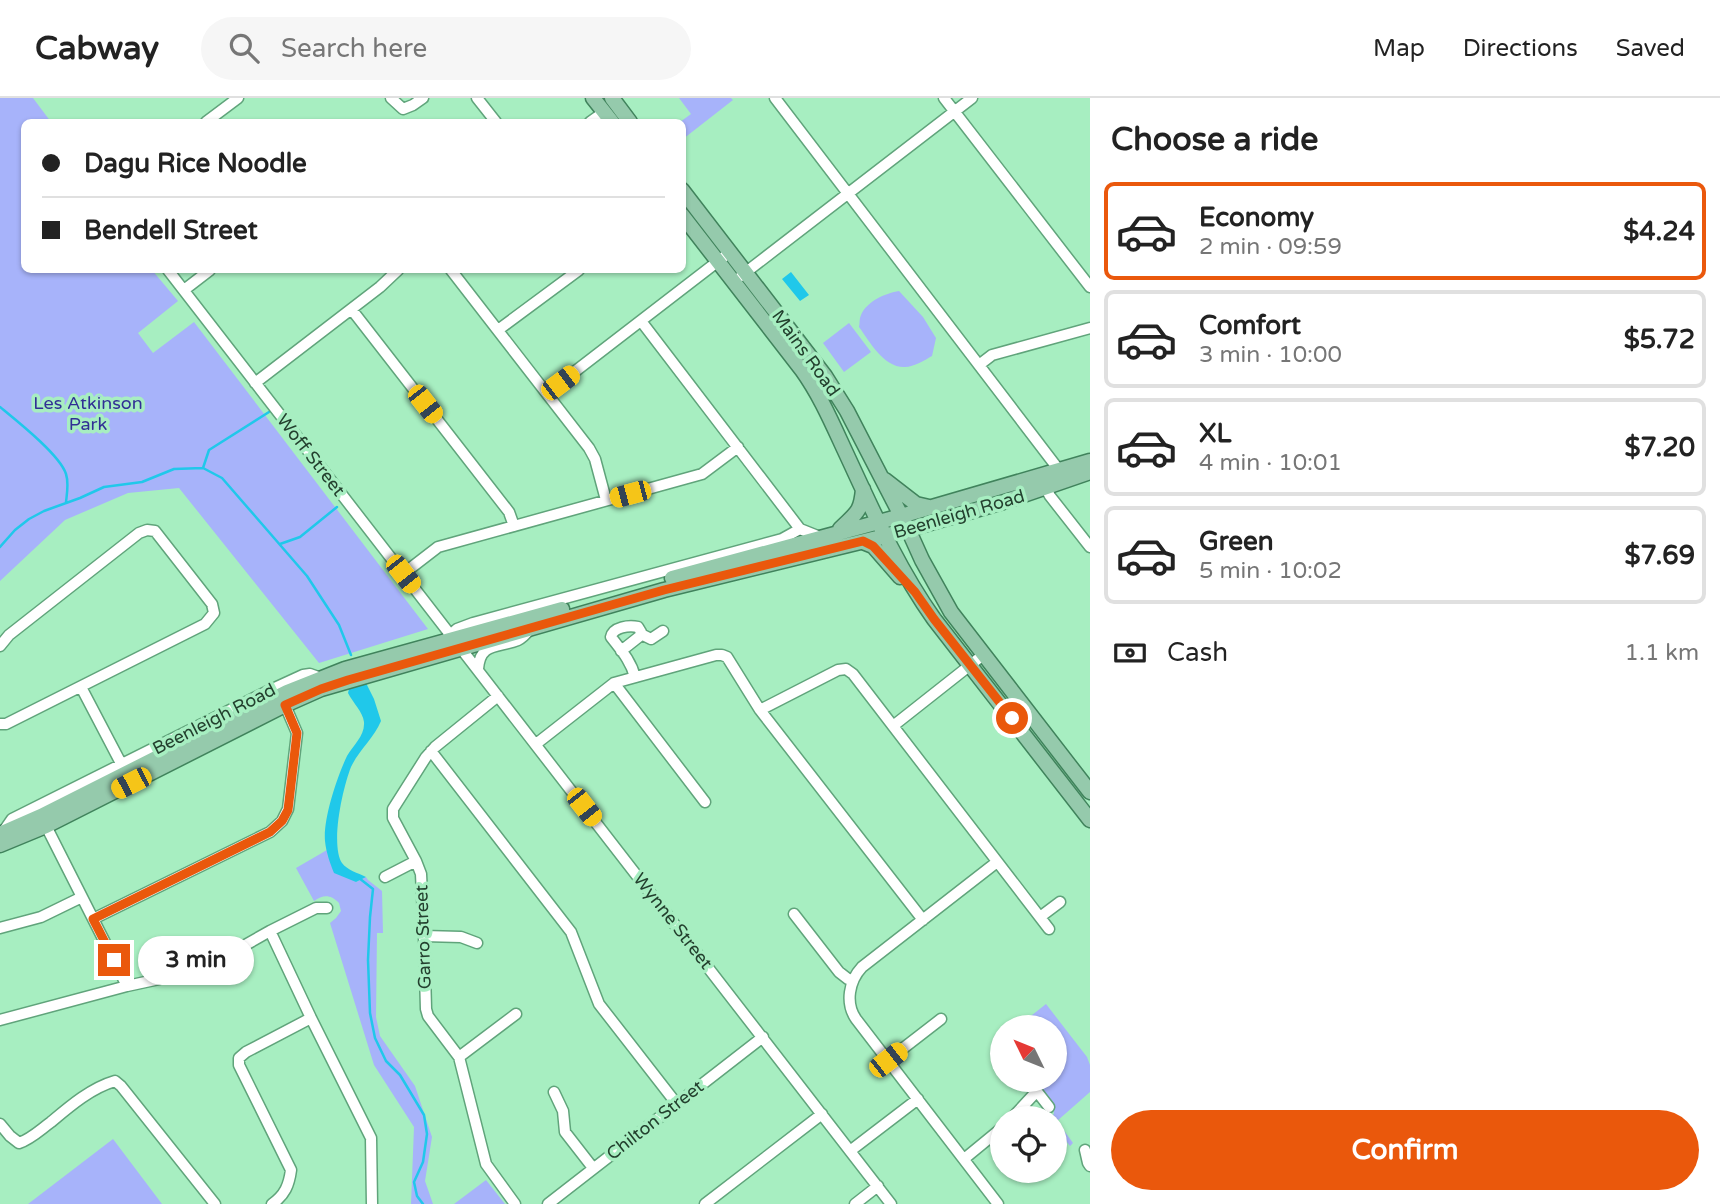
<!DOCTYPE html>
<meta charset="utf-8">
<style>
:root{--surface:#fff;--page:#f6f6f6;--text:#222;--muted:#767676;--line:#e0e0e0;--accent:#ea580c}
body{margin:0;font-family:"Varela Round",sans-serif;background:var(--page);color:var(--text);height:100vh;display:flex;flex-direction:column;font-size:26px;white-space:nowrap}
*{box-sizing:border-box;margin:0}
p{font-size:23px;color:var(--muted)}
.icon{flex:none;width:38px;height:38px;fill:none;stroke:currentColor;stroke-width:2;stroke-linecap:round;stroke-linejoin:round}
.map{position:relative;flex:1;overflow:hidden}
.details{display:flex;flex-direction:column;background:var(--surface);width:630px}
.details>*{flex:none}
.top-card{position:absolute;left:21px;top:21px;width:665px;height:154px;border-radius:10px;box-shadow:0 2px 5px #0004;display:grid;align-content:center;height:154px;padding:0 21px;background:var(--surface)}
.needle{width:46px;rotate:313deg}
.fabs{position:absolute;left:990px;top:917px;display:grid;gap:14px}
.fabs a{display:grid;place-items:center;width:77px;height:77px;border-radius:50%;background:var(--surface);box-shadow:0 2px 5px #0004;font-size:35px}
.end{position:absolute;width:32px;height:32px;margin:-16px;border:9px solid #ea580c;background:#fff;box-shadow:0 0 0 4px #fff}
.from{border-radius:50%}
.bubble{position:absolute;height:49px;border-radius:24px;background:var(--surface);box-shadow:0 2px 5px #0004;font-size:23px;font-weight:700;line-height:49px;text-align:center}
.car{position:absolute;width:21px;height:42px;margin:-21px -10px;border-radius:9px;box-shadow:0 0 5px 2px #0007;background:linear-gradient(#f5c518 24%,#345 0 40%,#f5c518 0 76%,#345 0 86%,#f5c518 0)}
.top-card b{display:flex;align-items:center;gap:24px;height:66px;font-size:26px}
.top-card b+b{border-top:2px solid var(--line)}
.top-card i{width:18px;height:18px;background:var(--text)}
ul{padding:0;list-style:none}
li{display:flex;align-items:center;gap:21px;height:98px;margin:0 14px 10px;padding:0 7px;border:4px solid var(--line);border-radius:10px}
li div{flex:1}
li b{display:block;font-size:26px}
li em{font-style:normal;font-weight:700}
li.on{border-color:var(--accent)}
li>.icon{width:63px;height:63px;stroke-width:1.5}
h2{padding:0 21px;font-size:32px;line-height:84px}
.pay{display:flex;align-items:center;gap:18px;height:77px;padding:0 21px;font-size:26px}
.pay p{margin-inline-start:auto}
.button{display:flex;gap:14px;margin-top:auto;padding:14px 21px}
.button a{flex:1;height:80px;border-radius:42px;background:var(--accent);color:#fff;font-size:28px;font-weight:700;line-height:80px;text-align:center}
header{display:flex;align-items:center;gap:42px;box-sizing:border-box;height:98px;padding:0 35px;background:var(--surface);border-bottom:2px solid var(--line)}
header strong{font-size:33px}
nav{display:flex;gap:38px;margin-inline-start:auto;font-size:24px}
.search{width:490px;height:63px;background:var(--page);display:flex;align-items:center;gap:18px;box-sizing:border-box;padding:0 24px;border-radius:38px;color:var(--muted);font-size:26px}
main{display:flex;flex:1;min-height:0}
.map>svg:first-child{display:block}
</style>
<header>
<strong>Cabway</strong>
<div class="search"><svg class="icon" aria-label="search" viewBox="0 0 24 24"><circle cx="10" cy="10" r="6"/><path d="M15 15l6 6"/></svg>Search here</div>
<nav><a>Map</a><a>Directions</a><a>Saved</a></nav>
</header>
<main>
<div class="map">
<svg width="1090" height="1106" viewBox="0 0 1090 1106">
<rect width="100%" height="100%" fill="#a7eec1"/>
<path fill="#a7b3fa" d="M0,0H33L51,24H24V172H152L178,203L138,235L153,255L194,224L428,531L319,565L179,390L128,395L65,422L0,483Z
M679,0H731L733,2L683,41L682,24H680L691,16Z
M899,193L923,219L936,240L932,258C925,262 914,269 905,269C884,270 870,244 859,229C860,225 859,221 861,217C867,203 886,195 899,193Z
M849,225L871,254L844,274L823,245Z
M327,752L328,759L356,784L366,779L368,782L382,793L383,835H377L376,919L380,938L415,988L432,1039L425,1083L433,1106H411L414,1029L374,967L330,825L336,820L341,813L339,805C330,796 323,797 314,803L296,770Z
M1046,906L1087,959L1090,967V994L1057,1023L1073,1045L1070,1048L1055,1029V1020H1049L1054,1016L1053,1010L1032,982H1055V929H1017Z
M113,1041L162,1106H28Z
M486,1082L505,1106H454Z"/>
<path fill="#20c8ea" d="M791,174L809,197L800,203L782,181Z
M366,585L374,601L381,623C374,640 359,652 351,669C343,689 330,746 342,765C347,772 358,775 366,779L356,784L334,775C330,765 326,754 325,743C323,721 337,679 347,658C353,647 365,638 364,624C363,614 353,605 348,595L349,591Z"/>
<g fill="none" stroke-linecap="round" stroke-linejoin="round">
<path stroke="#20c8ea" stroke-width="2.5" d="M0,309C17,323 60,357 66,376C69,385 67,395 66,404
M203,370L209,352L269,314
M280,446L300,439L337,409
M0,449L15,432L29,421L44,413L80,400L104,389L142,384L174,371L203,370L222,380L307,478L339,527L351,557
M359,780L373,791L370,819L368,862L370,915L375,940L386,963L400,977L424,1017L427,1036L423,1064L414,1084L417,1098L423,1106"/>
<defs>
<path id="minor" d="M391,0L403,11L413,7L423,0
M477,0L496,24
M775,0L1059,372
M944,0L1090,189
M206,24L238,0
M590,24L604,14
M168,172L891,1106
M451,172L589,350L595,361L606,402
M741,178L972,0
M184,192L210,172
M352,212L509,414L514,428
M641,223L800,431L820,439
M498,232L579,172
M979,267L992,257L1090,230
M255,285L380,189L398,172
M547,295L730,154
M1042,384L1050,398L1090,449
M403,476L438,449L702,376L738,349
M641,536L651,541L663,533
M447,540L457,531L473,525L782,441L800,431
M0,548L9,537L139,435L147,432L155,433L212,506L214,515L205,526L6,626H0
M621,553L640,538L641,534L638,529C629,527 613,529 611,539C621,552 631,563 635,579
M478,571C480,544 498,550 518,542C523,540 527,535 531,530
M614,585L705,704
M81,589L125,673
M498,598L435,649L426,659L393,711V720L416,763L421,776L424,838L426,911L428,918L459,959L486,1066L515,1106
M760,612L838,572L846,571L853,576L1049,831
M893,628L983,557
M536,646L614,585L716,557H722L727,559L760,612L923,822
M431,653L571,834L599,906L676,1005
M43,722L127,888
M3,734L12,721L266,594L303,577L310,576L321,580
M997,764L862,869C849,883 845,905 856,921L998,1106
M385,779L416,763
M794,816L839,874L848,881L852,882
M1040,819L1060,804
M93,821L270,734L282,723L288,711L297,635L285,607
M0,830L41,819L82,799
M270,833L311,920L371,1040L372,1106
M424,838L461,839L477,845
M0,922L127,888L201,872L270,833L316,810H327
M459,959L516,916
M888,962L941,921
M1028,982L1049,1009
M554,994L563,1013L565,1034L593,1070
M1012,1020L1037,993
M0,1026L10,1038L19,1045C31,1041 40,1032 51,1024C70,1008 91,990 115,983L121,988L215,1106
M1085,1052L1088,1065L1090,1068
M850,1053L918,1001
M964,1061L1003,1029
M272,1106C285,1097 289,1087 291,1072L239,967V960L246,954L311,920
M548,1106L763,939
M705,1106L822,1016
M855,1106L878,1088"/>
<path id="major" d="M593,0L612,24
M612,0L630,24
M682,92L825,278L847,313L908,431L922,462L951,514L1090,694
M682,117L802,272C820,297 832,325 845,353C872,411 897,469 934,521L1090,722
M885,382L916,406L929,409
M840,431C856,415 861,415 863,391
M863,444L873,448L900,479
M672,480L901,418L1090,363
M0,736L41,718L287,594L345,571L562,511
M0,747L46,728L285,607L321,591L664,492L885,438L1003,404L1090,374"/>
</defs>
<use href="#minor" stroke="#60a47b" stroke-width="13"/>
<use href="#major" stroke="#40835c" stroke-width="17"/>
<use href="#minor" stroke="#fff" stroke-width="10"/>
<use href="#major" stroke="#95caac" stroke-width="14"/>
</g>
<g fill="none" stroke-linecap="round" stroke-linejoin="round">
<path stroke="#ea580c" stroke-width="9" d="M114,862L93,821L270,734L282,723L288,712L297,635L285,607L321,591L348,582L664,492L863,443L873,448L915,494L934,521L1012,620"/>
</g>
<g text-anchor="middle" stroke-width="7" stroke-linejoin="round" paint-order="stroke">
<g font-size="18" fill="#23402e" stroke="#a7eec1">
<text transform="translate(806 255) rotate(54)" y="6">Mains Road</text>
<text transform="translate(311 357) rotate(52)" y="6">Woff Street</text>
<text transform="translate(959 416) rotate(-16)" y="6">Beenleigh Road</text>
<text transform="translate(214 621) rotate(-27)" y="6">Beenleigh Road</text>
<text transform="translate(673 823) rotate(52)" y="6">Wynne Street</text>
<text transform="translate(423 839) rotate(-92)" y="6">Garro Street</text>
<text transform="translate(655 1022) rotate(-38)" y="6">Chilton Street</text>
</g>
<g font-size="18" fill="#312f95" stroke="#a7eec1">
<text x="88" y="311">Les Atkinson<tspan x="88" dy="21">Park</tspan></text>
</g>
</g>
</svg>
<div class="fabs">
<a><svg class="needle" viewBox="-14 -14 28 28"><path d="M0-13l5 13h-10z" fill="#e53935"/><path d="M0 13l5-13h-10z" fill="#767676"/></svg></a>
<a><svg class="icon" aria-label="locate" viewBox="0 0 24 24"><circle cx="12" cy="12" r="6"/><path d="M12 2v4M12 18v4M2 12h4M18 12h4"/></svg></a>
</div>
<i class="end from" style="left:1012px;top:620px"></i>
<i class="end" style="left:114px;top:862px"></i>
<div class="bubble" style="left:138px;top:838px;width:116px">3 min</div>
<i class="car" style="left:560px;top:285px;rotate:53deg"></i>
<i class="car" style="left:425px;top:306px;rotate:142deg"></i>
<i class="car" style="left:630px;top:396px;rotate:255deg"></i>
<i class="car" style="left:403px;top:476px;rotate:142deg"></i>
<i class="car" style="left:131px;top:685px;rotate:243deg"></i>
<i class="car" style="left:584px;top:709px;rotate:142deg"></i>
<i class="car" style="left:888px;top:962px;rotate:52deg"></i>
<div class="top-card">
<b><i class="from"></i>Dagu Rice Noodle</b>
<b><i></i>Bendell Street</b>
</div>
</div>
<section class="details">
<h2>Choose a ride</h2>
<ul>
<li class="on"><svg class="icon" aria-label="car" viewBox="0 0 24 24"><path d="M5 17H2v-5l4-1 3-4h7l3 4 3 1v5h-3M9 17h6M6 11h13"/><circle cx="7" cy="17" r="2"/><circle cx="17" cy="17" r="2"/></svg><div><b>Economy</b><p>2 min · 09:59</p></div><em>$4.24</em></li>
<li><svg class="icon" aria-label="car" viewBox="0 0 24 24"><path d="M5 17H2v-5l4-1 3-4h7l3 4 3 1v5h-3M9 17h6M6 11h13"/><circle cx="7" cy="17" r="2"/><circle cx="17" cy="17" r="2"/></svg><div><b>Comfort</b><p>3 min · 10:00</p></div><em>$5.72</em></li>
<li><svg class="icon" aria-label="car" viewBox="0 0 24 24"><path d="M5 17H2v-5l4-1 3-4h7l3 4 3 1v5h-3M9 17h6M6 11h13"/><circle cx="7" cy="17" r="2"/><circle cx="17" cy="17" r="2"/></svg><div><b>XL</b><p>4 min · 10:01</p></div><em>$7.20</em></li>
<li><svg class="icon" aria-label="car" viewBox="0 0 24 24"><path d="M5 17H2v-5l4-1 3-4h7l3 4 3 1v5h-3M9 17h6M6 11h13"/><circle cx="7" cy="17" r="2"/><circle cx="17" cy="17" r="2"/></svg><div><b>Green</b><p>5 min · 10:02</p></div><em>$7.69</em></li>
</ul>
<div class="pay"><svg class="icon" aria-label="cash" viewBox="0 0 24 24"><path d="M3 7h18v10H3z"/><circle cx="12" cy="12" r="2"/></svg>Cash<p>1.1 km</p></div>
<div class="button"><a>Confirm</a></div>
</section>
</main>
